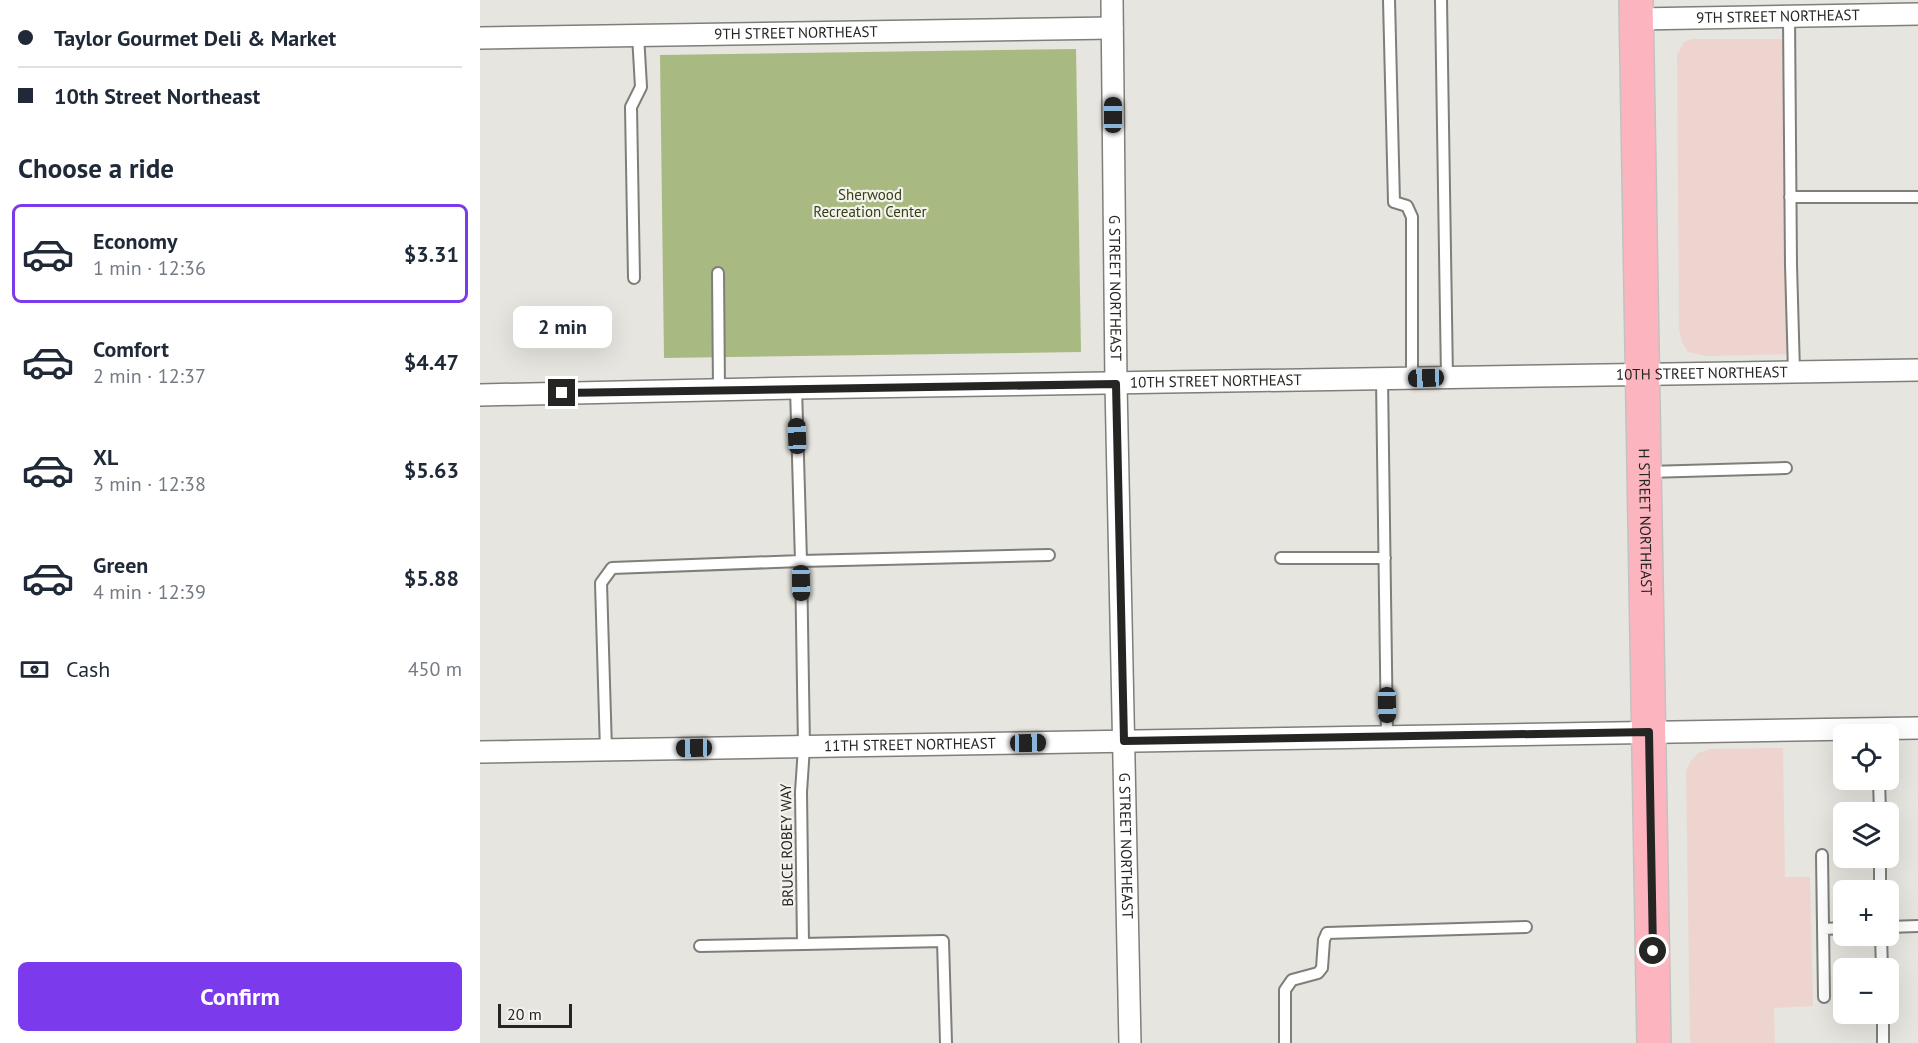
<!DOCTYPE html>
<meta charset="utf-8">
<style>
:root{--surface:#fff;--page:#f2f2f3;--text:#1f2937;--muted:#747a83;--line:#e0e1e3;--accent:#7c3aed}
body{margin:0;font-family:"PT Sans",sans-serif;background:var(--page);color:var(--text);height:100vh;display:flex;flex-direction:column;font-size:22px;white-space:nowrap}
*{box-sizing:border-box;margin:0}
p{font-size:20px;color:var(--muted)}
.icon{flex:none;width:33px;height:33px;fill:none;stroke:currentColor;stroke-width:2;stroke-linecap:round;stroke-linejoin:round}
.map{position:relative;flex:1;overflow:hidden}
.drawer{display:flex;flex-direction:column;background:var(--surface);width:480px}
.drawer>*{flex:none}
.banner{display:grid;align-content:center;height:132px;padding:0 18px;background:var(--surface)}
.buttons{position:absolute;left:1353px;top:724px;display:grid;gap:12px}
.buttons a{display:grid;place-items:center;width:66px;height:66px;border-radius:9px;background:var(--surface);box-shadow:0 6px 24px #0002;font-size:30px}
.scale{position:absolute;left:18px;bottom:15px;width:74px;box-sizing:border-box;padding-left:6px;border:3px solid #252523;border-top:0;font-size:16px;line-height:21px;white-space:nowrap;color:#252523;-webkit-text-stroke:4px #f3f2ec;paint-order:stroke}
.end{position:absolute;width:27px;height:27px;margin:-14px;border:8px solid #252523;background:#fff;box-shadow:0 0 0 3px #fff}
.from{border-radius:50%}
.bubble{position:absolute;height:42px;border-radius:9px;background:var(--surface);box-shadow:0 6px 24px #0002;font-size:20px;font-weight:600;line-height:42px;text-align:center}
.car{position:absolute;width:18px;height:36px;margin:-18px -9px;border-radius:8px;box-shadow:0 0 4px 2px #0007;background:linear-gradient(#222 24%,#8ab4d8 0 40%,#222 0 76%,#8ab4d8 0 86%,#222 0)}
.banner b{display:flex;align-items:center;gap:21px;height:57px;font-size:22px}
.banner b+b{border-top:2px solid var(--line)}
.banner i{width:15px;height:15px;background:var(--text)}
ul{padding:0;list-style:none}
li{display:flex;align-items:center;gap:18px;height:99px;margin:0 12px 9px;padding:0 6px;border:3px solid transparent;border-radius:9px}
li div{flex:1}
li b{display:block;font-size:22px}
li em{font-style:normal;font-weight:600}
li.selected{border-color:var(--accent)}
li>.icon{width:54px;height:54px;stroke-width:1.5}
h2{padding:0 18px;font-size:27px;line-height:72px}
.pay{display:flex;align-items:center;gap:15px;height:66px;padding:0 18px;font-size:22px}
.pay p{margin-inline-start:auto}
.action{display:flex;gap:12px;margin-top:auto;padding:12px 18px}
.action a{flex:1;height:69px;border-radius:9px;background:var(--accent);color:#fff;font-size:24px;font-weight:600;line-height:69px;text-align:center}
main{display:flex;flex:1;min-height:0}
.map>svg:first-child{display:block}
</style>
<main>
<section class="drawer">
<div class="banner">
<b><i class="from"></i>Taylor Gourmet Deli &amp; Market</b>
<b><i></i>10th Street Northeast</b>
</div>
<h2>Choose a ride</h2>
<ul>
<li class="selected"><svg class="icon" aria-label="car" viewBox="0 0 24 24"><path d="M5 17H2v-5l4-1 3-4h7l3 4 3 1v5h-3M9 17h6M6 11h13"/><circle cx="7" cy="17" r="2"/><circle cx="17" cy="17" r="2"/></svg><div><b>Economy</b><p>1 min · 12:36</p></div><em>$3.31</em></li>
<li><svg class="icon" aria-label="car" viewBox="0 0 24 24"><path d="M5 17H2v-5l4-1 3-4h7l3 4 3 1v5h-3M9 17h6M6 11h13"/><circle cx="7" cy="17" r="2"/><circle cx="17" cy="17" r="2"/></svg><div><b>Comfort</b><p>2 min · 12:37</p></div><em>$4.47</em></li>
<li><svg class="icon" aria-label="car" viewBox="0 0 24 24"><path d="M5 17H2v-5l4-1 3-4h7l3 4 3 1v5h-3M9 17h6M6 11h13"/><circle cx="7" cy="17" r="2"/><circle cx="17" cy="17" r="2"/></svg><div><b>XL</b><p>3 min · 12:38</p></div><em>$5.63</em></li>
<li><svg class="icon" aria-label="car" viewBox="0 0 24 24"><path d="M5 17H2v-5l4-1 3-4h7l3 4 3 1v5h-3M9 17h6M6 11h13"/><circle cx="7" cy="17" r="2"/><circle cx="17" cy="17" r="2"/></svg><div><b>Green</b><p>4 min · 12:39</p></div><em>$5.88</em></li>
</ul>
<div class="pay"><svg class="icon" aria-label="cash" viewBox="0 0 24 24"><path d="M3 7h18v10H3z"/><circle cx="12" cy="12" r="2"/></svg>Cash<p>450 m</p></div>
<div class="action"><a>Confirm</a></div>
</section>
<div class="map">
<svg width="1438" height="1043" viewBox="0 0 1438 1043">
<rect width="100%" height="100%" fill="#e6e5df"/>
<path fill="#eed4cf" d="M1212,39H1303L1309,354L1227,356L1208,352L1202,342L1199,330L1197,54L1204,42Z
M1303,748L1305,877H1330L1333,1006L1294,1008L1295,1043H1210L1206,771L1210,762L1218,753L1230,749Z"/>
<path fill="#a8ba81" d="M596,49L601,352L184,358L180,55Z"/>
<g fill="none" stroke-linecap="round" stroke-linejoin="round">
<defs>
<path id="lane" d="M909,0L914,202L927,206L932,217V379
M961,0L967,378
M1309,16L1311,265L1314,372
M1310,197H1438
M238,273L239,390
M154,278L151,107L161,87L158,35
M902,379L907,737
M1168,472L1306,468
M801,558H905
M126,750L121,583L132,568L321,561L316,388
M1399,780L1400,813
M1342,855L1344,997
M1400,858V891
M1408,927L1438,926
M1343,929L1364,928
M1401,936L1402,969
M220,946L323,944
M1403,1014V1043
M466,1043L463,941L323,944L321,792L324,747L321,561L569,555
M805,1043V990L812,980L838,973L842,968L844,940L847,933L1046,927"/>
<g id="street">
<path id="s1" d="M632,0L636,384L650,1043"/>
<path id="s2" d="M1157,19L1438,14"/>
<path id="s3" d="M0,38L632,28"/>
<path id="s4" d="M0,395L316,388L1438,370"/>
<path id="s5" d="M0,752L1438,728"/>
</g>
<g id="primary">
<path id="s6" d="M1156,0L1174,1043"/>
</g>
</defs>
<use href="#lane" stroke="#7f7e79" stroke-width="14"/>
<use href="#street" stroke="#7f7e79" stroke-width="24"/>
<use href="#primary" stroke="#c2c2c1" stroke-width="36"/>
<use href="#lane" stroke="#fff" stroke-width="10"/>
<use href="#street" stroke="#fff" stroke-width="21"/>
<use href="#primary" stroke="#fcb5bf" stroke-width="33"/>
</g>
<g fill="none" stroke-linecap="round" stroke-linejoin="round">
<path stroke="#252523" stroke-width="8" d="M82,393L636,384L644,741L1169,732L1173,951"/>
</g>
<g text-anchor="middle" stroke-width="4.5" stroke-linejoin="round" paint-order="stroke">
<g font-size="15" fill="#252523" stroke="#f3f2ec">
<text dy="5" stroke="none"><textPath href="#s2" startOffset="141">9TH STREET NORTHEAST</textPath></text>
<text dy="5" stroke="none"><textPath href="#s3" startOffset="316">9TH STREET NORTHEAST</textPath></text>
<text dy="5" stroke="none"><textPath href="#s1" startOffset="288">G STREET NORTHEAST</textPath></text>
<text dy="5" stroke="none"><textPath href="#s4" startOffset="1222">10TH STREET NORTHEAST</textPath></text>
<text dy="5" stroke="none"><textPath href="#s4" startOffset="736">10TH STREET NORTHEAST</textPath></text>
<text dy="5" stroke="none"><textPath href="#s6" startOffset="522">H STREET NORTHEAST</textPath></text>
<text dy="5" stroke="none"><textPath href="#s5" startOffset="430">11TH STREET NORTHEAST</textPath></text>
<text transform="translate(307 845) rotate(-91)" y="5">BRUCE ROBEY WAY</text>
<text dy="5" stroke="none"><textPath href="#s1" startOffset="846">G STREET NORTHEAST</textPath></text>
</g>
<g font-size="15" fill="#344013" stroke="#f3f2ec">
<text x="390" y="200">Sherwood<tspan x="390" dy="17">Recreation Center</tspan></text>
</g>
</g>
</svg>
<div class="buttons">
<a><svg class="icon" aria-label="locate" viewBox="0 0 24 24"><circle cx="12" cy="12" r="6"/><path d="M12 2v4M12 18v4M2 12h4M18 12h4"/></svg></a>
<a><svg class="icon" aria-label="layers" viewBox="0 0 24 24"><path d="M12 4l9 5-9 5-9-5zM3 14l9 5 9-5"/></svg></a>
<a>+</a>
<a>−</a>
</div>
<div class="scale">20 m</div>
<i class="end from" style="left:1173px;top:951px"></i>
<i class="end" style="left:82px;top:393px"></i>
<div class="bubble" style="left:33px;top:306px;width:99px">2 min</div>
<i class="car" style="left:633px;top:115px;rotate:0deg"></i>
<i class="car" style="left:946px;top:378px;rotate:268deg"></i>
<i class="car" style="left:317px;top:436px;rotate:358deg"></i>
<i class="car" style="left:321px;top:583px;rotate:179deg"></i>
<i class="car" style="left:907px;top:705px;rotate:179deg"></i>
<i class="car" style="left:548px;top:743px;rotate:89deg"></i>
<i class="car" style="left:214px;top:748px;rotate:269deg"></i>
</div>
</main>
